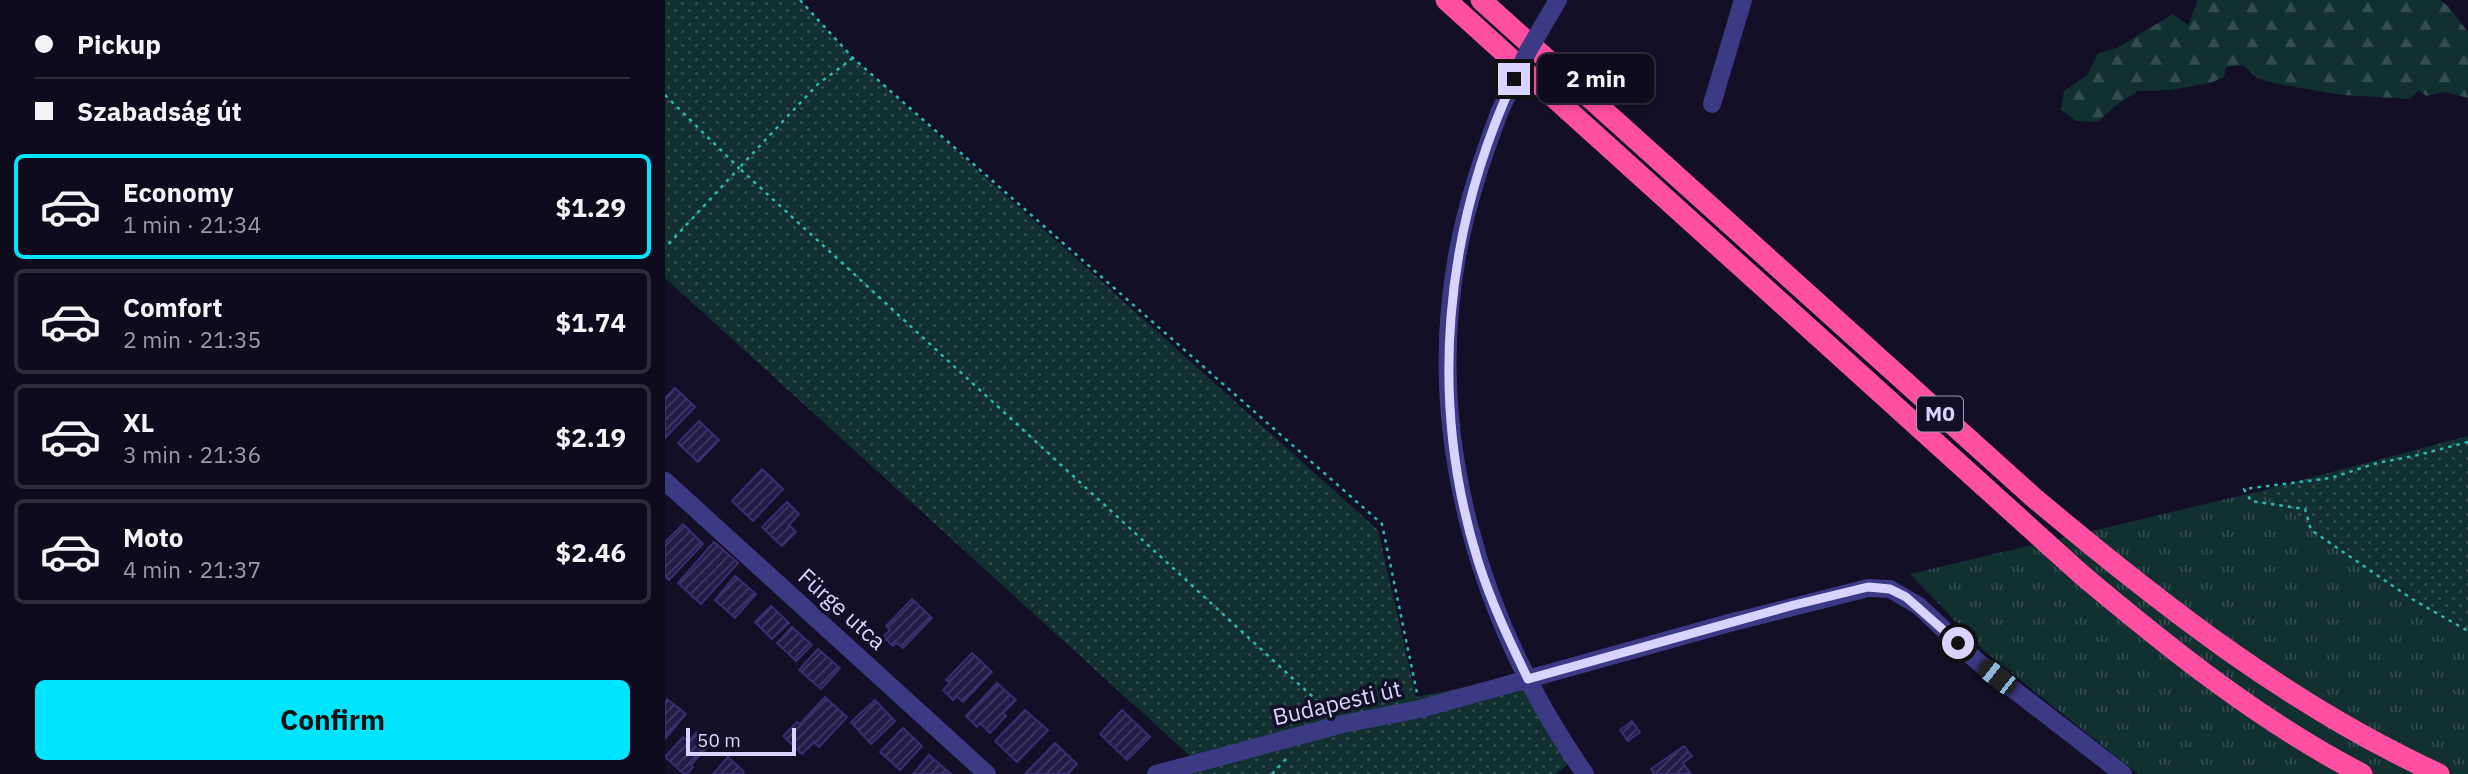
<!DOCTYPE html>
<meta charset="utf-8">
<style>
:root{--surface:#0e0b1c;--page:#1c1929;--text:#f1f3f6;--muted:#9b9ba3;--line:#2e2b3b;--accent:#00e5ff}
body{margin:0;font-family:"IBM Plex Sans",sans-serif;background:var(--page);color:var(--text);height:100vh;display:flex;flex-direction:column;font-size:26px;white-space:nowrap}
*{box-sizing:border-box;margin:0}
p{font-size:23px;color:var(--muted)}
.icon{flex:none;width:38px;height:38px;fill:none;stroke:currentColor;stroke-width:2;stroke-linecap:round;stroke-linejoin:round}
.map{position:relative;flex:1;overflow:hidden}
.panel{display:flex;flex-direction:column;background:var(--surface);width:665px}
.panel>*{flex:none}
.hud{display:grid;align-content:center;height:154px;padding:0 35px;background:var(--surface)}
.scale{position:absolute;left:21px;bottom:18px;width:110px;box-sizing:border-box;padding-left:7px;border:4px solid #d9d4ff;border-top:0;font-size:19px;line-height:24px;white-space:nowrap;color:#d9d4ff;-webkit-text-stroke:5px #130f26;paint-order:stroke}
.end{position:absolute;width:32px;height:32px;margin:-16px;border:9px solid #d9d4ff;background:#111;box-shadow:0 0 0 4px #111}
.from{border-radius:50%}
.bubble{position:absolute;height:49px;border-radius:10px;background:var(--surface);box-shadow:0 4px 10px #0003,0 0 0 2px var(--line);font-size:23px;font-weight:800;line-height:49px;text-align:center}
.car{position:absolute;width:21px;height:42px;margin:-21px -10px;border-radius:9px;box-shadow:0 0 5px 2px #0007;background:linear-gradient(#222 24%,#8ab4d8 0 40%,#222 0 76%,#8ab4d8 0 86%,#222 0)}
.hud b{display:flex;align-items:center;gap:24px;height:66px;font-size:26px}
.hud b+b{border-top:2px solid var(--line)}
.hud i{width:18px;height:18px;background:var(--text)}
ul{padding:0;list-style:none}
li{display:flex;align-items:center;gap:21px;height:105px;margin:0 14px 10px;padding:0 21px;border:4px solid var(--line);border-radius:10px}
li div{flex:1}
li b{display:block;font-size:26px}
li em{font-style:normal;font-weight:800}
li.on{border-color:var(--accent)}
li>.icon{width:63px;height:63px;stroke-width:1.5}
.primary-button{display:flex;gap:14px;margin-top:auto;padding:14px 35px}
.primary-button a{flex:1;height:80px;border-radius:10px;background:var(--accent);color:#111;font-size:28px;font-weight:800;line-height:80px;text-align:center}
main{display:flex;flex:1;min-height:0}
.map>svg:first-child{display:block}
</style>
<main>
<section class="panel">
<div class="hud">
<b><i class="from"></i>Pickup</b>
<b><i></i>Szabadság út</b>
</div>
<ul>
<li class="on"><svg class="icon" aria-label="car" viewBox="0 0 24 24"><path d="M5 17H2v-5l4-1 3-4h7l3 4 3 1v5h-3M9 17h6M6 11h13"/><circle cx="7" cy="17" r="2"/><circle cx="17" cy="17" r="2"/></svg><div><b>Economy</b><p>1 min · 21:34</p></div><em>$1.29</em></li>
<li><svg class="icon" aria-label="car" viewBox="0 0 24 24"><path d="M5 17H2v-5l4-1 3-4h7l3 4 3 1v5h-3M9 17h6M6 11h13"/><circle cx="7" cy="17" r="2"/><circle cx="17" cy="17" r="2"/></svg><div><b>Comfort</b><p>2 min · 21:35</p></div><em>$1.74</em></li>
<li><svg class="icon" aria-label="car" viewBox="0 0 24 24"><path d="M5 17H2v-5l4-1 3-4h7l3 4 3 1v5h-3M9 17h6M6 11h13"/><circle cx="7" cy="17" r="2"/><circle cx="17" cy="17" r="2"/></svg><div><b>XL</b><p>3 min · 21:36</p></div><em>$2.19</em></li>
<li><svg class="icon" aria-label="car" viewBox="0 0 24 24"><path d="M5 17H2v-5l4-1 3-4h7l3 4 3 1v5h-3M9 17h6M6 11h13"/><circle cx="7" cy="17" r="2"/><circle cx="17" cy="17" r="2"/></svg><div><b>Moto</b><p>4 min · 21:37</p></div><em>$2.46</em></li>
</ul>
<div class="primary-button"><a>Confirm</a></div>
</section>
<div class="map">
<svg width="1803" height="774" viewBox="0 0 1803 774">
<defs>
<pattern id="grass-tufts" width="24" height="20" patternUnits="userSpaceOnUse" patternTransform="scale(1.75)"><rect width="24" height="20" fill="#12302f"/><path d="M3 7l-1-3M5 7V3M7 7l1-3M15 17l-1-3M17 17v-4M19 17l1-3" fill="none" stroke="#344d4e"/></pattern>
<pattern id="forest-firs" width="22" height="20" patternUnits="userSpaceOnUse" patternTransform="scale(1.75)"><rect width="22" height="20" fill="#12302f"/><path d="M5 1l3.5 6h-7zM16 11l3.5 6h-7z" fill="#344d4e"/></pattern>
<pattern id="park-dots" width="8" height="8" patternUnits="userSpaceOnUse" patternTransform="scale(1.75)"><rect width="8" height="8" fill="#12302f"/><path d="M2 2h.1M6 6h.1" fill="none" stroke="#344d4e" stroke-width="1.8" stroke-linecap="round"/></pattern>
<pattern id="building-hatch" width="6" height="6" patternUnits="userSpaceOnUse" patternTransform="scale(1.75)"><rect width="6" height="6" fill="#241b47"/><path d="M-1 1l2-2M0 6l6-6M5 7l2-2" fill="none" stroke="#433b63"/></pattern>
</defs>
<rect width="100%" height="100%" fill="#130f26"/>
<path fill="url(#grass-tufts)" d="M1595,491L1803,632V774H1473L1320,652L1245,574Z"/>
<path fill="url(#forest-firs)" d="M1533,0H1775L1783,6L1803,32V98L1779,92L1761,96L1754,90L1745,99L1678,95L1612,84L1592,78L1578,65L1561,67L1559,77L1545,83L1506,90L1473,91L1450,106L1433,122L1411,121L1396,110L1399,91L1422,75L1433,53L1452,48L1508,14L1523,25Z"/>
<path fill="url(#park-dots)" d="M0,0H135L188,58L713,530L751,697L849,677L909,760L890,774H514L537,767L0,278Z
M1803,436V632L1595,491Z"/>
<path fill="url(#building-hatch)" stroke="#3b2d73" stroke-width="2" d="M10,388L30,407L0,438V398Z
M34,421L54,440L33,462L13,443Z
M97,469L118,489L88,521L67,501Z
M122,502L134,514L124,525L131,532L117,546L97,527Z
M18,524L38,544L4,580L0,576V542Z
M49,542L73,563L36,604L13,583Z
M70,576L91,594L70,618L50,600Z
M247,599L267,618L238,648L232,643L228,646L218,637L225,630L221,626Z
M106,606L124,623L107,639L90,622Z
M127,627L147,645L131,661L112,643Z
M153,649L175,668L156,689L134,670Z
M307,653L327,672L298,702L292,696L288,700L278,690L285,683L281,680Z
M332,683L351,700L338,713L341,716L325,733L315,723L312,727L301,716Z
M160,697L182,717L154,747L149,742L137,754L118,736L132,722L135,724Z
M2,699L21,714L0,739V702Z
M210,700L230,721L206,744L186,722Z
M360,710L383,730L352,762L330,741Z
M457,710L485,737L462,760L435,734Z
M967,721L975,732L963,741L955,730Z
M238,728L257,746L235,770L215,752Z
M32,732L45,744L26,765L28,767L22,774H19L0,757L18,737L23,742Z
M390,743L412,764L403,774H360Z
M1019,746L1027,756L1018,763L1026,774H989L986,769Z
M264,755L286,774H248Z
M63,757L79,772L77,774H48Z"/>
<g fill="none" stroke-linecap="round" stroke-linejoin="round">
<path stroke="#2fb8b0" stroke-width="2.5" stroke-dasharray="3.5 5" stroke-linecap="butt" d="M135,0L188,58L717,524L752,693
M188,58L153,84L74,168L662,710
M0,95L74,168L0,248
M1803,442L1749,456L1712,463L1666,478L1579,489L1586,501L1640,509L1646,530L1747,599L1803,631
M607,774L624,756"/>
<path stroke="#3d3a85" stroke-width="18" d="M1047,104L1078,0
M834,113C817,159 802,203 793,251C758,434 815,624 920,774
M0,481L322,774
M491,774L678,724L755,709L1064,623L1203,588L1225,589L1254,606L1313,662L1458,774"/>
<path stroke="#ff4fa3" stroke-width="21" d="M781,0L1417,575C1505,649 1595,721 1697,774
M816,0L1368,497C1494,603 1624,705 1774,774"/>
<path stroke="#3d3a85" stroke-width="18" d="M834,113L863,51L893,0"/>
</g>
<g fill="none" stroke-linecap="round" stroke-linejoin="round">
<path stroke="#d9d4ff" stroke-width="9" d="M849,79C779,230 763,401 813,561C826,602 844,640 863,679L1129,605L1203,587L1225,589L1241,597L1293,643"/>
</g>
<g text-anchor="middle" stroke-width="7" stroke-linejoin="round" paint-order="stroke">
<rect fill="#130f26" stroke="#9e99be" stroke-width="2" x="1252" y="396.5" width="46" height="35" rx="5"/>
<g font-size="21" font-weight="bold" fill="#d9d4ff">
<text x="1275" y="421">M0</text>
</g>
<g font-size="23" fill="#d9d4ff" stroke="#130f26">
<text transform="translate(177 609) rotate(42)" y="8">Fürge utca</text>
<text transform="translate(672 703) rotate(-13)" y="8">Budapesti út</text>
</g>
</g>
</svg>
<div class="scale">50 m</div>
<i class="end from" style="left:1293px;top:643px"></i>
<i class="end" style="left:849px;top:79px"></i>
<div class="bubble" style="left:873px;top:54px;width:116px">2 min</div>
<i class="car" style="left:1332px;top:677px;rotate:308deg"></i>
</div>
</main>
